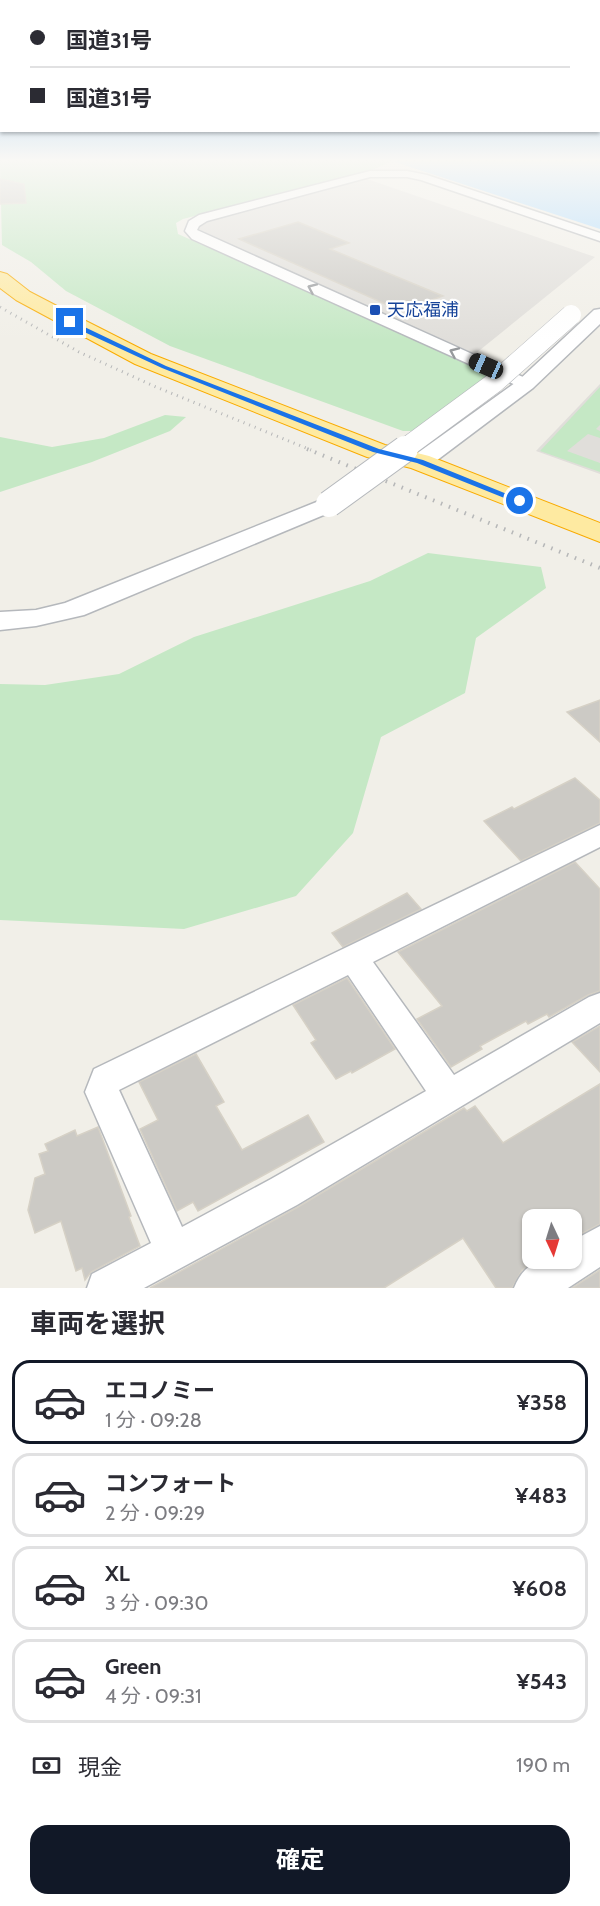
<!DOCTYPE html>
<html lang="ja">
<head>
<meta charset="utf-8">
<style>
	body { margin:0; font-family:Cabin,"Noto Sans JP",sans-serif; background:#f2f2f3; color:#2b2b33; height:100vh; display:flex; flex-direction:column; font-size:22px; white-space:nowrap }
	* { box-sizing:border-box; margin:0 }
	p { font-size:20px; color:#7c7c81 }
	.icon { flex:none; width:33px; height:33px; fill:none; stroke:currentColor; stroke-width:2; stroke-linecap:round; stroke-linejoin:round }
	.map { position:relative; height:1288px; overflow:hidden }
	.sheet { display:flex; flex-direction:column; background:#fff; flex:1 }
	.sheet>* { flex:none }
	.hud { position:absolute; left:0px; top:0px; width:600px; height:132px; box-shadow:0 2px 4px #0004; display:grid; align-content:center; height:132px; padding:0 30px; background:#fff }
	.needle { width:39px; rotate:176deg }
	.buttons { position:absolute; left:522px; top:1209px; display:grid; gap:12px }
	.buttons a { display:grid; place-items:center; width:60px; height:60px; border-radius:12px; background:#fff; box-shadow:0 2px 4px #0004; font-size:30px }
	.end { position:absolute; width:27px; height:27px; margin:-14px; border:8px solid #1a73e8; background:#fff; box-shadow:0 0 0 3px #fff }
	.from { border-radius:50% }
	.car { position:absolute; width:18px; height:36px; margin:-18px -9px; border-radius:8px; box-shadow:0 0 4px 2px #0007; background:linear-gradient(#222 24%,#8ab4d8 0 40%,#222 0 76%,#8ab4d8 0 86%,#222 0) }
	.hud b { display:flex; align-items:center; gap:21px; height:57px; font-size:22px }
	.hud b+b { border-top:2px solid #e1e1e2 }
	.hud i { width:15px; height:15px; background:#2b2b33 }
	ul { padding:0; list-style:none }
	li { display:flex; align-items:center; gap:18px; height:84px; margin:0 12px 9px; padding:0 18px; border:3px solid #e1e1e2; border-radius:18px }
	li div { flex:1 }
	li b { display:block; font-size:22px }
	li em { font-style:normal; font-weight:700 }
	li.active { border-color:#111827 }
	li>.icon { width:54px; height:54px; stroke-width:1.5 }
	h2 { padding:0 30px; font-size:27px; line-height:72px }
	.pay { display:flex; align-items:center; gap:15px; height:66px; padding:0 30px; font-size:22px }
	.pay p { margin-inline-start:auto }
	.button { display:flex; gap:12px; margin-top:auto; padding:12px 30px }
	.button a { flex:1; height:69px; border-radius:18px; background:#111827; color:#fff; font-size:24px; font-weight:700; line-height:69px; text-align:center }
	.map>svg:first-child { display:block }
	.industrial { fill:#e0deda }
	.green { fill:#c5e8c5 }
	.water { fill:#aadaff }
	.building { fill:#cccac5; stroke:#d6d1c6; stroke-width:1.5 }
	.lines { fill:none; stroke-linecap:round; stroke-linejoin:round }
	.minor-casing { stroke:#b5b8bc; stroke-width:3 }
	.tertiary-casing { stroke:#b5b8bc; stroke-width:3 }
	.trunk-casing { stroke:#f9ab00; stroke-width:2 }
	.minor { fill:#fff; fill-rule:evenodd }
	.tertiary { fill:#fff; fill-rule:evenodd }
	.trunk { fill:#feeaa1; fill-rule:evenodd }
	.rail-far1 { stroke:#b6b7b8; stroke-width:3; stroke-dasharray:1 5; stroke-linecap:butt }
	.rail { stroke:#b6b7b8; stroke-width:4; stroke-dasharray:1.5 7; stroke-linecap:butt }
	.tertiary-bridge-far1-casing { stroke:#b5b8bc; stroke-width:21; stroke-linecap:butt }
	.tertiary-bridge-casing { stroke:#b5b8bc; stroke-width:28; stroke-linecap:butt }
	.tertiary-bridge-far1 { stroke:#fff; stroke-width:20 }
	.tertiary-bridge { stroke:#fff; stroke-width:26 }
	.oneway { stroke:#979a9d }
	.route { fill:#1a73e8 }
	.transit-dot { fill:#1a4fb4; stroke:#fff; stroke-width:2 }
	.labels { text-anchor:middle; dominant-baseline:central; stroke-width:4.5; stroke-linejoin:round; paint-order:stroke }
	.far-transit-label { font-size:18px; fill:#164399; stroke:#fff; text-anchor:start }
</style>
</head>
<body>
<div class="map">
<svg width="600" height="1288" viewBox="0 0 600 1288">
	<rect width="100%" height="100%" fill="#f1efe8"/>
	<g class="industrial">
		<polygon points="364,178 595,257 475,354 199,231 200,226 209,220"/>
		<polygon points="600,384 600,474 536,451"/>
	</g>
	<g class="green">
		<polygon points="0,161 392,161 370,171 183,219 176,223 178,234 488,372 493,379 420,431 403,431 170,346 66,291 31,262 2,245"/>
		<polygon points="600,387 600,425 596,429 600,431 600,438 588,434 567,451 600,463 600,472 540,451"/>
		<polygon points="165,415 186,417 170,431 92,462 0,492 0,437 52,447 104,438"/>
		<polygon points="428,553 541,567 546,588 476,638 465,693 381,737 353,833 296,896 184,929 0,920 0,684 45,685 119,674 194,637 370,581"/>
	</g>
	<polygon class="water" points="391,161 600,161 600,229 395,162"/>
	<g class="building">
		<polygon points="0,179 24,184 26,203 0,204"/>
		<polygon points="298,222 349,243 330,249 443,296 401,311 239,239"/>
		<polygon points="600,700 600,742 567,712"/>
		<polygon points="575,778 600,800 600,823 521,861 484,821 512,807 514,809"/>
		<polygon points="575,862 600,889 600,991 588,995 549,1017 547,1014 528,1024 526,1021 480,1046 482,1049 451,1067 417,1019 442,1006 398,952"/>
		<polygon points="407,893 421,909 343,947 332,933"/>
		<polygon points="347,978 395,1049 352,1073 351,1071 336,1079 311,1043 316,1040 293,1005"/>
		<polygon points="600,1026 600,1072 572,1042"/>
		<polygon points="196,1054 224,1102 216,1106 242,1150 308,1115 324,1142 198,1211 193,1202 177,1211 140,1129 158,1120 139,1082"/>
		<polygon points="600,1084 600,1224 572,1239 572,1220 532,1220 532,1258 542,1258 522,1270 512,1288 496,1288 463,1238 384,1288 150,1288 298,1207 464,1108 467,1111 475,1106 503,1143"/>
		<polygon points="98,1127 131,1216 129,1217 140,1246 91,1272 85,1280 82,1268 76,1271 61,1221 35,1233 28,1210 35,1178 45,1174 39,1154 48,1151 45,1144 75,1130 77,1136"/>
		<polygon points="600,1270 600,1288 572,1288"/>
	</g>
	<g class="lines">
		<g class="minor-casing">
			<g id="minor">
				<polygon points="370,171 407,171 427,175 600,233 600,241 421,180 407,177 370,177 207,221 199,226 197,230 532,381 534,384 532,387 520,387 192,239 185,231 189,221 199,215"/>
				<path d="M600,825V847L373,962L454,1075L589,997L600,993V1023L297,1205L144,1288H87L92,1274L151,1243L85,1092L94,1069ZM348,975L426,1091L271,1179L182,1227L119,1090Z"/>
				<path d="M600,1226V1267L568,1288H514C525,1260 544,1258 572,1258V1241Z"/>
			</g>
		</g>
		<g class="tertiary-casing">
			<g id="tertiary">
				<polygon points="600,309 600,324 533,388 428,467 420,469 412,467 409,462 412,457 519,380 594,310"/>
				<polygon points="329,497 338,499 341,504 338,509 84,615 36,626 0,630 0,612 36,610 65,603"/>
			</g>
		</g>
		<g class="trunk-casing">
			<polygon id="trunk" points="0,272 7,274 30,292 78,317 151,354 385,445 429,456 600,523 600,542 411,468 367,457 135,364 16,300 0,288"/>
		</g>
		<use href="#minor" class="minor"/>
		<use href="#tertiary" class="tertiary"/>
		<use href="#trunk" class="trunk"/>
		<polyline class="rail-far1" points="0,307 79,352 156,387 311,450"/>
		<polyline class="rail" points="307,449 600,568"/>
		<g class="tertiary-bridge-far1-casing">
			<polyline id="tertiary-bridge-far1" points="403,450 494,383 571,315"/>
		</g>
		<g class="tertiary-bridge-casing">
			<polyline id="tertiary-bridge" points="329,504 405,449"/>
		</g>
		<use href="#tertiary-bridge-far1" class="tertiary-bridge-far1"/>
		<use href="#tertiary-bridge" class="tertiary-bridge"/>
	</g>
	<defs><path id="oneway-chevron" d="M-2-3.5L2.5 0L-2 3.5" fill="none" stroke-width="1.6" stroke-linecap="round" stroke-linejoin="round" transform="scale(1.5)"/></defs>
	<g class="oneway">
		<use href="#oneway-chevron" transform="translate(312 288) rotate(-156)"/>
		<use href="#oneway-chevron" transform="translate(454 352) rotate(-156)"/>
	</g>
	<linearGradient id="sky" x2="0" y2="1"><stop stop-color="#8fc3f1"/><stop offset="0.47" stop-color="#f9f8f5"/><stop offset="1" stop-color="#f9f8f5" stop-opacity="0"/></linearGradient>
	<rect width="600" height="341" fill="url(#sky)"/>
	<polygon class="route" points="67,321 72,321 166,366 379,449 423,460 524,501 517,503 417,463 373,452 162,368 67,324"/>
	<rect class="transit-dot" x="369" y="304" width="12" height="12" rx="3"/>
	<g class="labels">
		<g class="far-transit-label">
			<text x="387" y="310">天応福浦</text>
		</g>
	</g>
</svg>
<div class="buttons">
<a><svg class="needle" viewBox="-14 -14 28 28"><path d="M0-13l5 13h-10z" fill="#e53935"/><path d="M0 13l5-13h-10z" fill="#7c7c81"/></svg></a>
</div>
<i class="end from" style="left:520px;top:501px"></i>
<i class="end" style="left:70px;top:322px"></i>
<i class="car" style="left:486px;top:366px;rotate:294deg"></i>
<div class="hud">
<b><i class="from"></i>国道31号</b>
<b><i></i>国道31号</b>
</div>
</div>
<section class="sheet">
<h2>車両を選択</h2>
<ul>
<li class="active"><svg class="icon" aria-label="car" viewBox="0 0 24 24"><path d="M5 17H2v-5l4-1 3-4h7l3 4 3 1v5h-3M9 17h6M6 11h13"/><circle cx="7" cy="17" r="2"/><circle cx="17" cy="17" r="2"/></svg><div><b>エコノミー</b><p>1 分 · 09:28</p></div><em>¥358</em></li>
<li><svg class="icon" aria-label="car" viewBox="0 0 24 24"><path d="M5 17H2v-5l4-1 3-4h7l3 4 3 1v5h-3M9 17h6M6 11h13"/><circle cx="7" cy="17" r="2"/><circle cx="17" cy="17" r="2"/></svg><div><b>コンフォート</b><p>2 分 · 09:29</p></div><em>¥483</em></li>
<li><svg class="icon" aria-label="car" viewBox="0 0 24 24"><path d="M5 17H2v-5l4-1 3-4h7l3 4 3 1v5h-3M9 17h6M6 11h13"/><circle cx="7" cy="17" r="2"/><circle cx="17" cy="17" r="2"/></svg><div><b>XL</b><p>3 分 · 09:30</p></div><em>¥608</em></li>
<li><svg class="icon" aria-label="car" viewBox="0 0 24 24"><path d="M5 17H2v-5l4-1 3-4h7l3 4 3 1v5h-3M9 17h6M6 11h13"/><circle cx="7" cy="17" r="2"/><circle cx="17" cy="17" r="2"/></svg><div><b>Green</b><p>4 分 · 09:31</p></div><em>¥543</em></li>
</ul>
<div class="pay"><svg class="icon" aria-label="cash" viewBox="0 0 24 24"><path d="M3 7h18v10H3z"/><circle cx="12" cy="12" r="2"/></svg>現金<p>190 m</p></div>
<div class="button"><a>確定</a></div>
</section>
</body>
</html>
